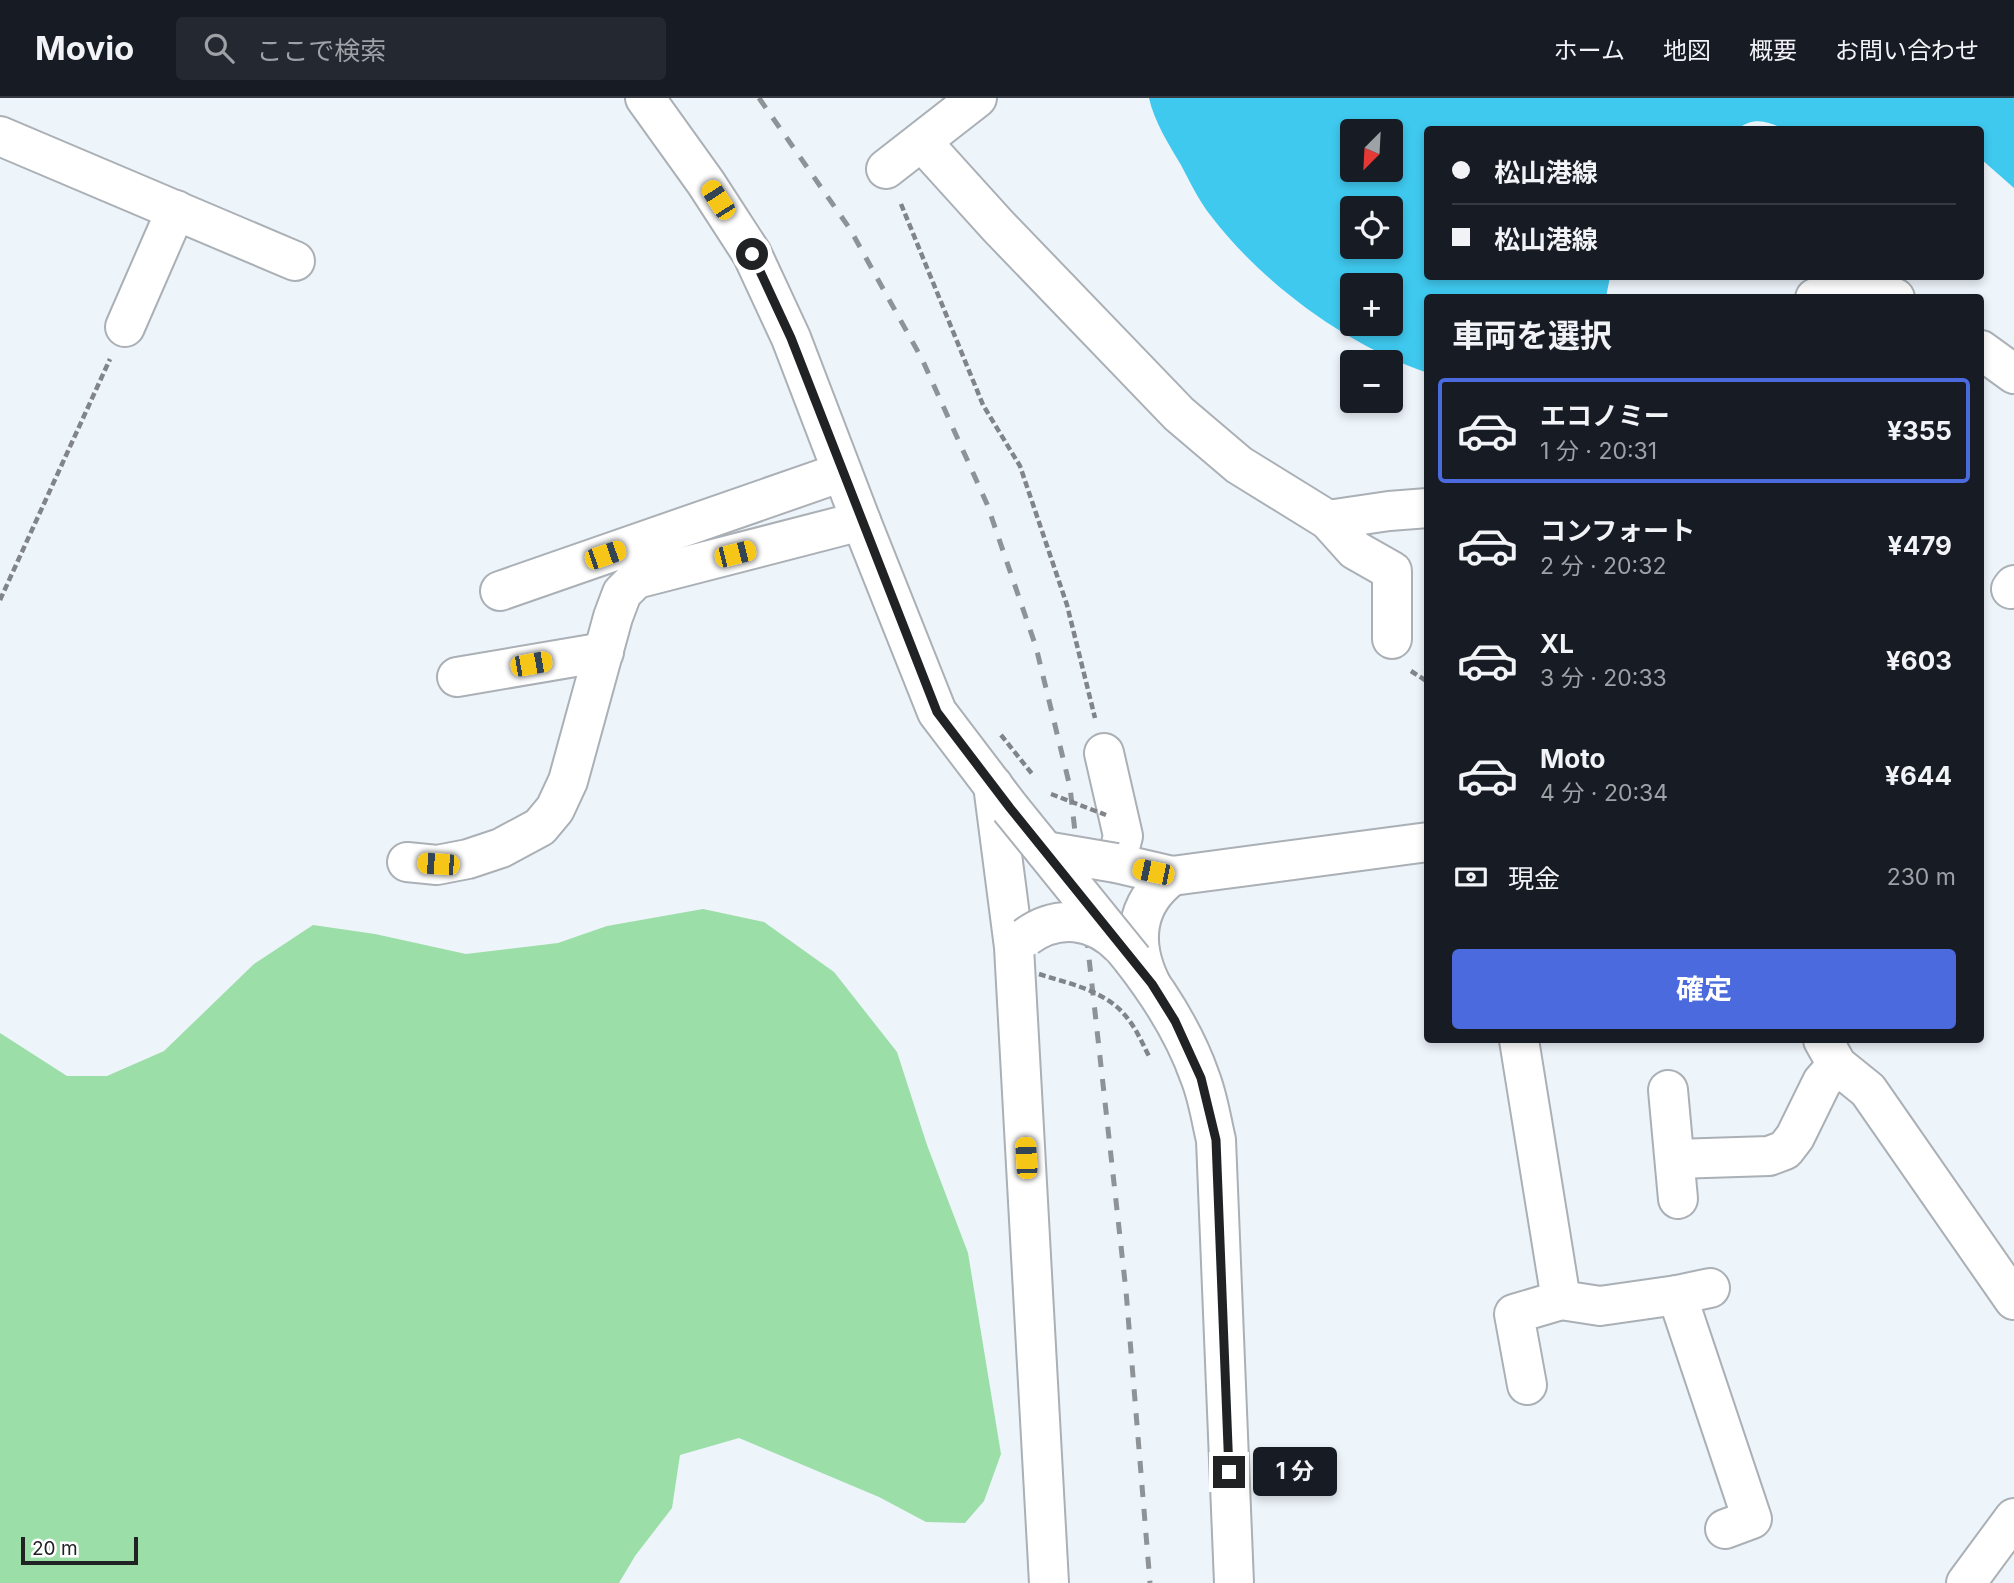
<!DOCTYPE html>
<html lang="ja">
<head>
<meta charset="utf-8">
<style>
	body { margin:0; font-family:Inter,"Noto Sans JP",sans-serif; background:#242831; color:#f1f3f6; height:100vh; display:flex; flex-direction:column; font-size:26px; white-space:nowrap }
	* { box-sizing:border-box; margin:0 }
	p { font-size:23px; color:#9ea1a6 }
	.icon { flex:none; width:38px; height:38px; fill:none; stroke:currentColor; stroke-width:2; stroke-linecap:round; stroke-linejoin:round }
	.map { position:relative; flex:1; overflow:hidden }
	.drawer { position:absolute; left:1424px; top:196px; width:560px; height:749px; display:flex; flex-direction:column; background:#171b24; border-radius:7px; box-shadow:0 4px 10px #0003 }
	.drawer>* { flex:none }
	.hud { position:absolute; left:1424px; top:28px; width:560px; height:154px; border-radius:7px; box-shadow:0 4px 10px #0003; display:grid; align-content:center; height:154px; padding:0 28px; background:#171b24 }
	.needle { width:46px; rotate:204deg }
	.fabs { position:absolute; left:1340px; top:21px; display:grid; gap:14px }
	.fabs a { display:grid; place-items:center; width:63px; height:63px; border-radius:7px; background:#171b24; box-shadow:0 4px 10px #0003; font-size:35px }
	.scale { position:absolute; left:21px; bottom:18px; width:117px; box-sizing:border-box; padding-left:7px; border:4px solid #202224; border-top:0; font-size:19px; line-height:24px; white-space:nowrap; color:#202224; -webkit-text-stroke:5px #fff; paint-order:stroke }
	.end { position:absolute; width:32px; height:32px; margin:-16px; border:9px solid #202224; background:#fff; box-shadow:0 0 0 4px #fff }
	.from { border-radius:50% }
	.bubble { position:absolute; height:49px; border-radius:7px; background:#171b24; box-shadow:0 4px 10px #0003; font-size:23px; font-weight:700; line-height:49px; text-align:center }
	.car { position:absolute; width:21px; height:42px; margin:-21px -10px; border-radius:9px; box-shadow:0 0 5px 2px #0007; background:linear-gradient(#f5c518 24%,#345 0 40%,#f5c518 0 76%,#345 0 86%,#f5c518 0) }
	.hud b { display:flex; align-items:center; gap:24px; height:66px; font-size:26px }
	.hud b+b { border-top:2px solid #363941 }
	.hud i { width:18px; height:18px; background:#f1f3f6 }
	ul { padding:0; list-style:none }
	li { display:flex; align-items:center; gap:21px; height:105px; margin:0 14px 10px; padding:0 14px; border:4px solid transparent; border-radius:7px }
	li div { flex:1 }
	li b { display:block; font-size:26px }
	li em { font-style:normal; font-weight:700 }
	li.active { border-color:#4a6add }
	li>.icon { width:63px; height:63px; stroke-width:1.5 }
	h2 { padding:0 28px; font-size:32px; line-height:84px }
	.pay { display:flex; align-items:center; gap:18px; height:77px; padding:0 28px; font-size:26px }
	.pay p { margin-inline-start:auto }
	.primary-button { display:flex; gap:14px; margin-top:auto; padding:14px 28px }
	.primary-button a { flex:1; height:80px; border-radius:7px; background:#4a6add; color:#fff; font-size:28px; font-weight:700; line-height:80px; text-align:center }
	header { display:flex; align-items:center; gap:42px; box-sizing:border-box; height:98px; padding:0 35px; background:#171b24; border-bottom:2px solid #363941 }
	header strong { font-size:33px }
	nav { display:flex; gap:38px; margin-inline-start:auto; font-size:24px }
	.search { width:490px; height:63px; background:#242831; display:flex; align-items:center; gap:18px; box-sizing:border-box; padding:0 24px; border-radius:7px; color:#9ea1a6; font-size:26px }
	.map>svg:first-child { display:block }
	.green { fill:#9bdea8 }
	.water { fill:#3fc9ef; fill-rule:evenodd }
	.lines { fill:none; stroke-linecap:round; stroke-linejoin:round }
	.minor-casing { stroke:#aab0b5; stroke-width:42 }
	.primary-casing { stroke:#aab0b5; stroke-width:42 }
	.path { stroke:#818589; stroke-width:4.5; stroke-dasharray:7 3.5; stroke-linecap:butt }
	.minor { stroke:#fff; stroke-width:38 }
	.primary { stroke:#fff; stroke-width:38 }
	.rail { stroke:#8e9397; stroke-width:5; stroke-dasharray:12 12; stroke-linecap:butt }
	.minor-bridge-casing { stroke:#aab0b5; stroke-width:42; stroke-linecap:butt }
	.primary-bridge-casing { stroke:#aab0b5; stroke-width:42; stroke-linecap:butt }
	.path-bridge { stroke:#818589; stroke-width:4.5; stroke-dasharray:7 3.5; stroke-linecap:butt }
	.minor-bridge { stroke:#fff; stroke-width:38 }
	.primary-bridge { stroke:#fff; stroke-width:38 }
	.route { stroke:#202224; stroke-width:9 }
</style>
</head>
<body>
<header>
<strong>Movio</strong>
<div class="search"><svg class="icon" aria-label="search" viewBox="0 0 24 24"><circle cx="10" cy="10" r="6"/><path d="M15 15l6 6"/></svg>ここで検索</div>
<nav><a>ホーム</a><a>地図</a><a>概要</a><a>お問い合わせ</a></nav>
</header>
<div class="map">
<svg width="2014" height="1485" viewBox="0 0 2014 1485">
	<rect width="100%" height="100%" fill="#edf4fa"/>
	<polygon class="green" points="703,811 764,824 834,874 897,954 927,1047 968,1155 1001,1356 984,1403 965,1425 926,1424 879,1399 739,1340 680,1357 672,1410 635,1458 619,1485 0,1485 0,935 67,978 107,978 164,953 254,866 313,827 375,836 466,856 558,845 607,828"/>
	<path class="water" d="M1149,0H2014V90L1981,61V32H1786C1767,23 1754,18 1736,32H1428V178L1610,179L1606,199L1428,200V275C1346,247 1263,186 1211,118C1199,103 1190,84 1181,67C1169,47 1154,23 1149,0ZM1353,33H1391V72H1353ZM1353,110H1391V149H1353ZM1353,187H1391V226H1353Z"/>
	<g class="lines">
		<g class="minor-casing">
			<g id="minor">
				<polyline points="0,38 295,163"/>
				<polyline points="922,44 998,128 1179,316 1239,367 1328,422 1355,452 1392,473 1392,541"/>
				<polyline points="886,71 977,0"/>
				<path d="M1815,200C1848,186 1862,187 1895,200"/>
				<polyline points="125,229 176,112"/>
				<polyline points="1981,252 2014,276"/>
				<polyline points="1328,422 1389,413 1428,410"/>
				<polyline points="2011,491 2014,487"/>
				<polyline points="500,493 842,374"/>
				<polyline points="457,579 604,554"/>
				<polyline points="1104,655 1123,738 1116,765 1172,778 1428,744"/>
				<polyline points="993,687 1014,849 1049,1485"/>
				<polyline points="407,764 437,767 468,761 501,750 540,729 555,711 568,683 613,519 622,495 636,481 861,423"/>
				<path d="M1151,886C1131,845 1134,806 1172,778"/>
				<polyline points="1519,942 1561,1202 1600,1208 1677,1197 1710,1190"/>
				<polyline points="1823,942 1837,967 1868,992 2014,1202"/>
				<polyline points="1668,992 1678,1101"/>
				<polyline points="1675,1061 1769,1058 1785,1052 1795,1039 1822,984 1837,967"/>
				<polyline points="1677,1197 1752,1421 1725,1431"/>
				<polyline points="1527,1287 1514,1216 1561,1202"/>
				<polyline points="1966,1485 2014,1420"/>
			</g>
		</g>
		<g class="primary-casing">
			<g id="primary">
				<polyline points="645,0 706,85 752,156 791,240 861,423 937,614 1010,710"/>
				<path d="M1133,862C1161,898 1185,936 1200,979C1208,999 1211,1021 1216,1042L1234,1485"/>
			</g>
		</g>
		<g class="path">
			<polyline points="901,106 983,307 1020,368 1067,507 1095,620"/>
			<polyline points="0,502 110,261"/>
			<polyline points="1411,573 1428,584"/>
		</g>
		<use href="#minor" class="minor"/>
		<use href="#primary" class="primary"/>
		<polyline class="rail" points="759,0 850,131 922,261 987,406 1036,549 1070,689 1126,1193 1150,1485"/>
		<g class="minor-bridge-casing">
			<g id="minor-bridge">
				<polyline points="1045,753 1116,765"/>
				<path d="M1026,839C1057,816 1094,820 1121,848"/>
			</g>
		</g>
		<g class="primary-bridge-casing">
			<polyline id="primary-bridge" points="1010,710 1133,862"/>
		</g>
		<g class="path-bridge">
			<polyline points="1001,637 1033,677"/>
			<polyline points="1051,696 1106,717"/>
			<path d="M1039,876C1070,886 1108,893 1128,921C1137,932 1143,947 1150,960"/>
		</g>
		<use href="#minor-bridge" class="minor-bridge"/>
		<use href="#primary-bridge" class="primary-bridge"/>
	</g>
	<g class="lines">
		<polyline class="route" points="752,156 791,240 937,614 1010,710 1152,886 1175,923 1201,980 1216,1042 1229,1374"/>
	</g>
</svg>
<div class="fabs">
<a><svg class="needle" viewBox="-14 -14 28 28"><path d="M0-13l5 13h-10z" fill="#e53935"/><path d="M0 13l5-13h-10z" fill="#9ea1a6"/></svg></a>
<a><svg class="icon" aria-label="locate" viewBox="0 0 24 24"><circle cx="12" cy="12" r="6"/><path d="M12 2v4M12 18v4M2 12h4M18 12h4"/></svg></a>
<a>+</a>
<a>−</a>
</div>
<div class="scale">20 m</div>
<i class="end from" style="left:752px;top:156px"></i>
<i class="end" style="left:1229px;top:1374px"></i>
<div class="bubble" style="left:1253px;top:1349px;width:84px">1 分</div>
<i class="car" style="left:718px;top:102px;rotate:327deg"></i>
<i class="car" style="left:735px;top:456px;rotate:76deg"></i>
<i class="car" style="left:605px;top:457px;rotate:71deg"></i>
<i class="car" style="left:531px;top:566px;rotate:80deg"></i>
<i class="car" style="left:438px;top:766px;rotate:274deg"></i>
<i class="car" style="left:1153px;top:774px;rotate:282deg"></i>
<i class="car" style="left:1026px;top:1060px;rotate:357deg"></i>
<div class="hud">
<b><i class="from"></i>松山港線</b>
<b><i></i>松山港線</b>
</div>
<section class="drawer">
<h2>車両を選択</h2>
<ul>
<li class="active"><svg class="icon" aria-label="car" viewBox="0 0 24 24"><path d="M5 17H2v-5l4-1 3-4h7l3 4 3 1v5h-3M9 17h6M6 11h13"/><circle cx="7" cy="17" r="2"/><circle cx="17" cy="17" r="2"/></svg><div><b>エコノミー</b><p>1 分 · 20:31</p></div><em>¥355</em></li>
<li><svg class="icon" aria-label="car" viewBox="0 0 24 24"><path d="M5 17H2v-5l4-1 3-4h7l3 4 3 1v5h-3M9 17h6M6 11h13"/><circle cx="7" cy="17" r="2"/><circle cx="17" cy="17" r="2"/></svg><div><b>コンフォート</b><p>2 分 · 20:32</p></div><em>¥479</em></li>
<li><svg class="icon" aria-label="car" viewBox="0 0 24 24"><path d="M5 17H2v-5l4-1 3-4h7l3 4 3 1v5h-3M9 17h6M6 11h13"/><circle cx="7" cy="17" r="2"/><circle cx="17" cy="17" r="2"/></svg><div><b>XL</b><p>3 分 · 20:33</p></div><em>¥603</em></li>
<li><svg class="icon" aria-label="car" viewBox="0 0 24 24"><path d="M5 17H2v-5l4-1 3-4h7l3 4 3 1v5h-3M9 17h6M6 11h13"/><circle cx="7" cy="17" r="2"/><circle cx="17" cy="17" r="2"/></svg><div><b>Moto</b><p>4 分 · 20:34</p></div><em>¥644</em></li>
</ul>
<div class="pay"><svg class="icon" aria-label="cash" viewBox="0 0 24 24"><path d="M3 7h18v10H3z"/><circle cx="12" cy="12" r="2"/></svg>現金<p>230 m</p></div>
<div class="primary-button"><a>確定</a></div>
</section>
</div>
</body>
</html>
